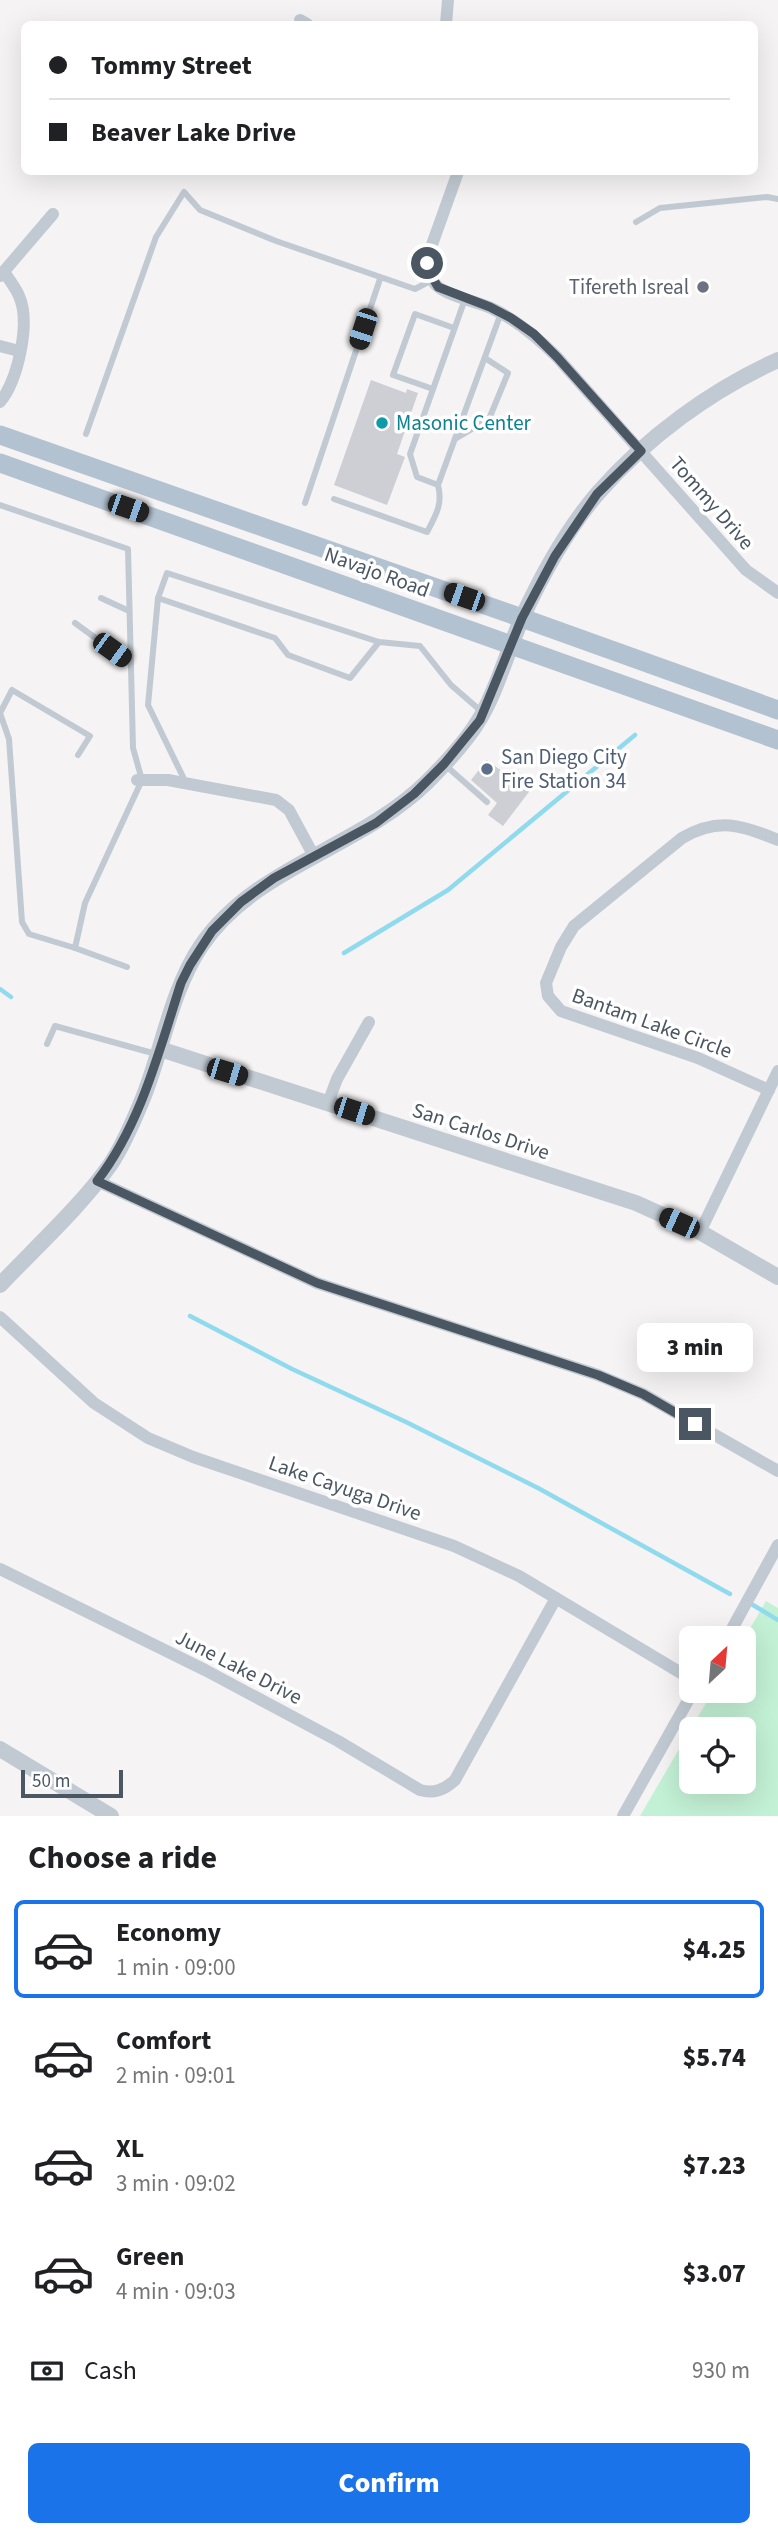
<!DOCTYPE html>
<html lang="en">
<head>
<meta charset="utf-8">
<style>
	body { margin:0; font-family:"Source Sans 3",sans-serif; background:#f2f2f2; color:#202124; height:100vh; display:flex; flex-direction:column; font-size:26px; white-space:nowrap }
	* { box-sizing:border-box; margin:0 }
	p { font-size:23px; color:#757577 }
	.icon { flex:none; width:38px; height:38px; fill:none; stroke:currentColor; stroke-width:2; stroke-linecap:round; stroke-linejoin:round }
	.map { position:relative; height:1816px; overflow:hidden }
	.drawer { display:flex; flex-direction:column; background:#fff; flex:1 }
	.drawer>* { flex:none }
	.banner { position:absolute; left:21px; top:21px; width:737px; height:154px; border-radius:10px; box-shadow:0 7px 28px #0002; display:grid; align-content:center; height:154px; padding:0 28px; background:#fff }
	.needle { width:46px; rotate:26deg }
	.buttons { position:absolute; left:679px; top:1626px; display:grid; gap:14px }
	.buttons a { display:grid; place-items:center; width:77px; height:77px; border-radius:10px; background:#fff; box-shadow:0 7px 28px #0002; font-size:35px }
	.scale { position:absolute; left:21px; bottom:18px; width:102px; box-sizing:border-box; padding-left:7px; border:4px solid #4a5661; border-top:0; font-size:19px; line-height:24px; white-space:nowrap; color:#4a5661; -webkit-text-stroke:5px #fff; paint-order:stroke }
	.end { position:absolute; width:32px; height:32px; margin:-16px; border:9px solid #4a5661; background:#fff; box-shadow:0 0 0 4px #fff }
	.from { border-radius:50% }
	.bubble { position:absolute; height:49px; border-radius:10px; background:#fff; box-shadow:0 7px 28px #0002; font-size:23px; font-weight:800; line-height:49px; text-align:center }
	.car { position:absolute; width:21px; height:42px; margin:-21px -10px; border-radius:9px; box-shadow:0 0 5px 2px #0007; background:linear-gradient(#222 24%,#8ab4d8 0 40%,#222 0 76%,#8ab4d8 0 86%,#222 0) }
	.banner b { display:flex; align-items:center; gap:24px; height:66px; font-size:26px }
	.banner b+b { border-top:2px solid #e0e0e0 }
	.banner i { width:18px; height:18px; background:#202124 }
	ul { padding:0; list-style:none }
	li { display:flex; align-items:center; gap:21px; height:98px; margin:0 14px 10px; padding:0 14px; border:4px solid transparent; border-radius:10px }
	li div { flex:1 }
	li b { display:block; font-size:26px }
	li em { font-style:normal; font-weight:800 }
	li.selected { border-color:#1a73e8 }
	li>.icon { width:63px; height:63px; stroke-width:1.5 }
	h2 { padding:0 28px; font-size:32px; line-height:84px }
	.pay { display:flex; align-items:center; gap:18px; height:77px; padding:0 28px; font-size:26px }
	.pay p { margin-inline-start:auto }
	.button { display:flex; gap:14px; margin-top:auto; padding:14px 28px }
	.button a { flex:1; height:80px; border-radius:10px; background:#1a73e8; color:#fff; font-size:28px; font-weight:800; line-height:80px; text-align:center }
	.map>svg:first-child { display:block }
	.green { fill:#c3f1d5; fill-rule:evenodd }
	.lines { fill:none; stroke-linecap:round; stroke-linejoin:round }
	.stream { stroke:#90daee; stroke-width:4.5 }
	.building { fill:#cdcfd5 }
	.service { stroke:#c1cad2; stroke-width:6 }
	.minor { stroke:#c1cad2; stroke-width:12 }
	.tertiary { stroke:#c1cad2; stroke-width:16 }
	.primary { stroke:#b3c2d1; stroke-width:19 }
	.route { stroke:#4a5661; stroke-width:9 }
	.worship-dot { fill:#6b7280; stroke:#fff; stroke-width:2.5 }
	.culture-dot { fill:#0f9aa8; stroke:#fff; stroke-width:2.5 }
	.service-dot { fill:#5c6f8a; stroke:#fff; stroke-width:2.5 }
	.labels { text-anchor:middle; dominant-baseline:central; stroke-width:7; stroke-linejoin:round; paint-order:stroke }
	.worship-label { font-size:21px; fill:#5b616d; stroke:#fff; text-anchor:end }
	.culture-label { font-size:21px; fill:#0d838f; stroke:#fff; text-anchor:start }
	.street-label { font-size:21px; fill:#4a5661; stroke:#fff }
	.service-label { font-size:21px; fill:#4e5e75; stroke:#fff; text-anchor:start }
</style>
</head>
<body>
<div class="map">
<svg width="778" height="1816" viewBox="0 0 778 1816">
	<rect width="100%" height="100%" fill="#f5f3f3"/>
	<path class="green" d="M766,1601L778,1608V1816H640L713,1691L744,1690V1639ZM691,1729H744V1782H691Z"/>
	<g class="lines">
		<g class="stream">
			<polyline points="344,953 448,890 635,735"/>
			<polyline points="0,989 11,997"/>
			<polyline points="190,1316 292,1369 406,1422 538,1488 730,1594"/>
			<polyline points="753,1605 778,1620"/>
		</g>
	</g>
	<g class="building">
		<polygon points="371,380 406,393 407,389 418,393 397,454 405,457 387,505 334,485"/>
		<polygon points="487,760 515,781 521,773 535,784 503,826 488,815 497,803 471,780"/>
	</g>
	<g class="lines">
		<g class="service">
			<polyline points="636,222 660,208 767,197 778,199"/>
			<polyline points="433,389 393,375 415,314 454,328"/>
			<polyline points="86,434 156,237 184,192 200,210 276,241 415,289 432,280"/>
			<polyline points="455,439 489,419 508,373 485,358"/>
			<polyline points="438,485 417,477 410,454 465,299"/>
			<path d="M334,499L427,532C436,515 443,504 438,485L501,313"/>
			<polyline points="305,503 380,279"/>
			<polyline points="0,505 128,549 133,748 142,780 85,903 75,948 127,967"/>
			<polyline points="101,598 129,611"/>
			<polyline points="158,598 148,705 186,783"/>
			<polyline points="75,623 131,664"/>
			<polyline points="379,642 350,678 288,655 275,638 158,598 167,573 379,642 420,646 451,685 481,711"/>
			<polyline points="445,765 487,802"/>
			<polyline points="75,948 29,934 22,922 9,739 0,713 12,690 90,736 78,755"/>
			<polyline points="47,1044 55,1026 156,1054"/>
		</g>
		<g class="minor">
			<polyline points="300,20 307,24"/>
			<polyline points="446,24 448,0"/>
			<path d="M458,172L429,253C427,264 427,275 435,284C446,296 476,301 491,308C517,320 537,337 557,357L746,570L778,593"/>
			<polyline points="0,276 53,214"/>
			<polyline points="0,346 19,351"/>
			<path d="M0,402C18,380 31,322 19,296C16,288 9,280 5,273"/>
			<polyline points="137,780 168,780 276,800 289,810 315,858"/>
			<path d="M769,1090L698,1058L561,1011L548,996L546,983L561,947L574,926L682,838C718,817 742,825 778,840"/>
			<polyline points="328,1103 337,1079 369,1022"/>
			<polyline points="97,1181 317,1283 598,1375 643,1394 778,1471"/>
			<polyline points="700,1232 778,1071"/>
			<polyline points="0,1317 94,1403 148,1438 193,1457 454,1546 519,1576 691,1679"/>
			<path d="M0,1569L205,1670L338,1741L420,1790C434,1794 444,1790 455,1780L556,1598"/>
			<polyline points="727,1638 778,1545"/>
			<polyline points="623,1816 694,1690"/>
		</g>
		<g class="tertiary">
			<polyline points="160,1049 636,1203 700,1232 778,1277"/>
			<path d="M0,1285C35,1248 81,1206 110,1165C123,1146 134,1120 143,1098C163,1048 171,991 201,946C255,866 359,849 427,782C445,764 466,742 479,720C497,691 508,648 523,616C542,575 568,528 598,493C646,438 711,390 778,360"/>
			<polyline points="0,1749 111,1816"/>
		</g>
		<g class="primary">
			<polyline points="0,435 522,618 778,710"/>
			<polyline points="0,463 778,740"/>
		</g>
	</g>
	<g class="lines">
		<path class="route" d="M427,263L429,272L438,287L490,307L511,318L534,334L557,357L641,451L597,494L555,556L522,618L480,720L444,764L414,794L376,823L274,878L241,902L212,931L190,965L181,983C159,1051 141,1124 97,1181L317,1283L598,1375L643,1394L695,1424"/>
	</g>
	<circle class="worship-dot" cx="703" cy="287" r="7"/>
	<circle class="culture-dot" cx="382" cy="423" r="7"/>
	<circle class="service-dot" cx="487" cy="769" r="7"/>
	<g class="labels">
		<g class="worship-label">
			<text x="689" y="287">Tifereth Isreal</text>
		</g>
		<g class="culture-label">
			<text x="396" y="423">Masonic Center</text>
		</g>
		<g class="street-label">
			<text transform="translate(712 503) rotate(49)">Tommy Drive</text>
			<text transform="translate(377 572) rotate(20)">Navajo Road</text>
			<text transform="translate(652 1023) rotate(20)">Bantam Lake Circle</text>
			<text transform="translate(481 1131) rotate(18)">San Carlos Drive</text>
			<text transform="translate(345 1488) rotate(19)">Lake Cayuga Drive</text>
			<text transform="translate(239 1667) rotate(27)">June Lake Drive</text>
		</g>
		<g class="service-label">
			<text x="501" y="757">San Diego City<tspan x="501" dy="24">Fire Station 34</tspan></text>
		</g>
	</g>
</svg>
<div class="buttons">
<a><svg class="needle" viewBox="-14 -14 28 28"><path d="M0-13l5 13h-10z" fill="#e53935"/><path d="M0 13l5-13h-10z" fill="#757577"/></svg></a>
<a><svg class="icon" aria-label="locate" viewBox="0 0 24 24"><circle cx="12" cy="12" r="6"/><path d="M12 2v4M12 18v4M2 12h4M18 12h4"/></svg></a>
</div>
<div class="scale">50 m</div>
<i class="end from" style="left:427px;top:263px"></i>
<i class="end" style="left:695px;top:1424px"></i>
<div class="bubble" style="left:637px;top:1323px;width:116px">3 min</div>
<i class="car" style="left:363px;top:329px;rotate:198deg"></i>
<i class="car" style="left:128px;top:508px;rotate:109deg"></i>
<i class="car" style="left:464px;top:597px;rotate:289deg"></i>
<i class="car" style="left:112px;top:650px;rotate:126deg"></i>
<i class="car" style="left:227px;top:1072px;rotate:107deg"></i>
<i class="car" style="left:354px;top:1111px;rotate:108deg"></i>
<i class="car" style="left:679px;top:1223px;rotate:294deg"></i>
<div class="banner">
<b><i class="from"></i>Tommy Street</b>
<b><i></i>Beaver Lake Drive</b>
</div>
</div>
<section class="drawer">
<h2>Choose a ride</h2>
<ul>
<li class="selected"><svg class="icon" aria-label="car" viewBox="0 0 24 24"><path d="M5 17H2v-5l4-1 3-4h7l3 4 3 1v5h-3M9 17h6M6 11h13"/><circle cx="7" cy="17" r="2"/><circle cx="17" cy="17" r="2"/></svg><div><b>Economy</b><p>1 min · 09:00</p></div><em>$4.25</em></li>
<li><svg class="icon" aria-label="car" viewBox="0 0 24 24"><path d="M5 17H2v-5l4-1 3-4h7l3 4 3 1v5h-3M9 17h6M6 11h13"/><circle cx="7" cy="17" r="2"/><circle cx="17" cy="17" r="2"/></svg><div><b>Comfort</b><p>2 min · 09:01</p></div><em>$5.74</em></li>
<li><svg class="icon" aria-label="car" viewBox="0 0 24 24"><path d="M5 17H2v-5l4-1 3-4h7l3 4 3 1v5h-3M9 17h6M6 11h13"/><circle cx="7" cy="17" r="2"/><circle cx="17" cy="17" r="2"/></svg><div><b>XL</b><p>3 min · 09:02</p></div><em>$7.23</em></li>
<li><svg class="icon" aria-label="car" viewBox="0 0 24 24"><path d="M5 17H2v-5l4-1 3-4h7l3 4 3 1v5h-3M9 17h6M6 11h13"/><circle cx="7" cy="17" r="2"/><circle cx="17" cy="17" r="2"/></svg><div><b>Green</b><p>4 min · 09:03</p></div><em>$3.07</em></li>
</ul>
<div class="pay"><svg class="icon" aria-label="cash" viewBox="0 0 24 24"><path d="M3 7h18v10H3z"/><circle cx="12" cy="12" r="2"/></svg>Cash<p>930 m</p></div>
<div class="button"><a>Confirm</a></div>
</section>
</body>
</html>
